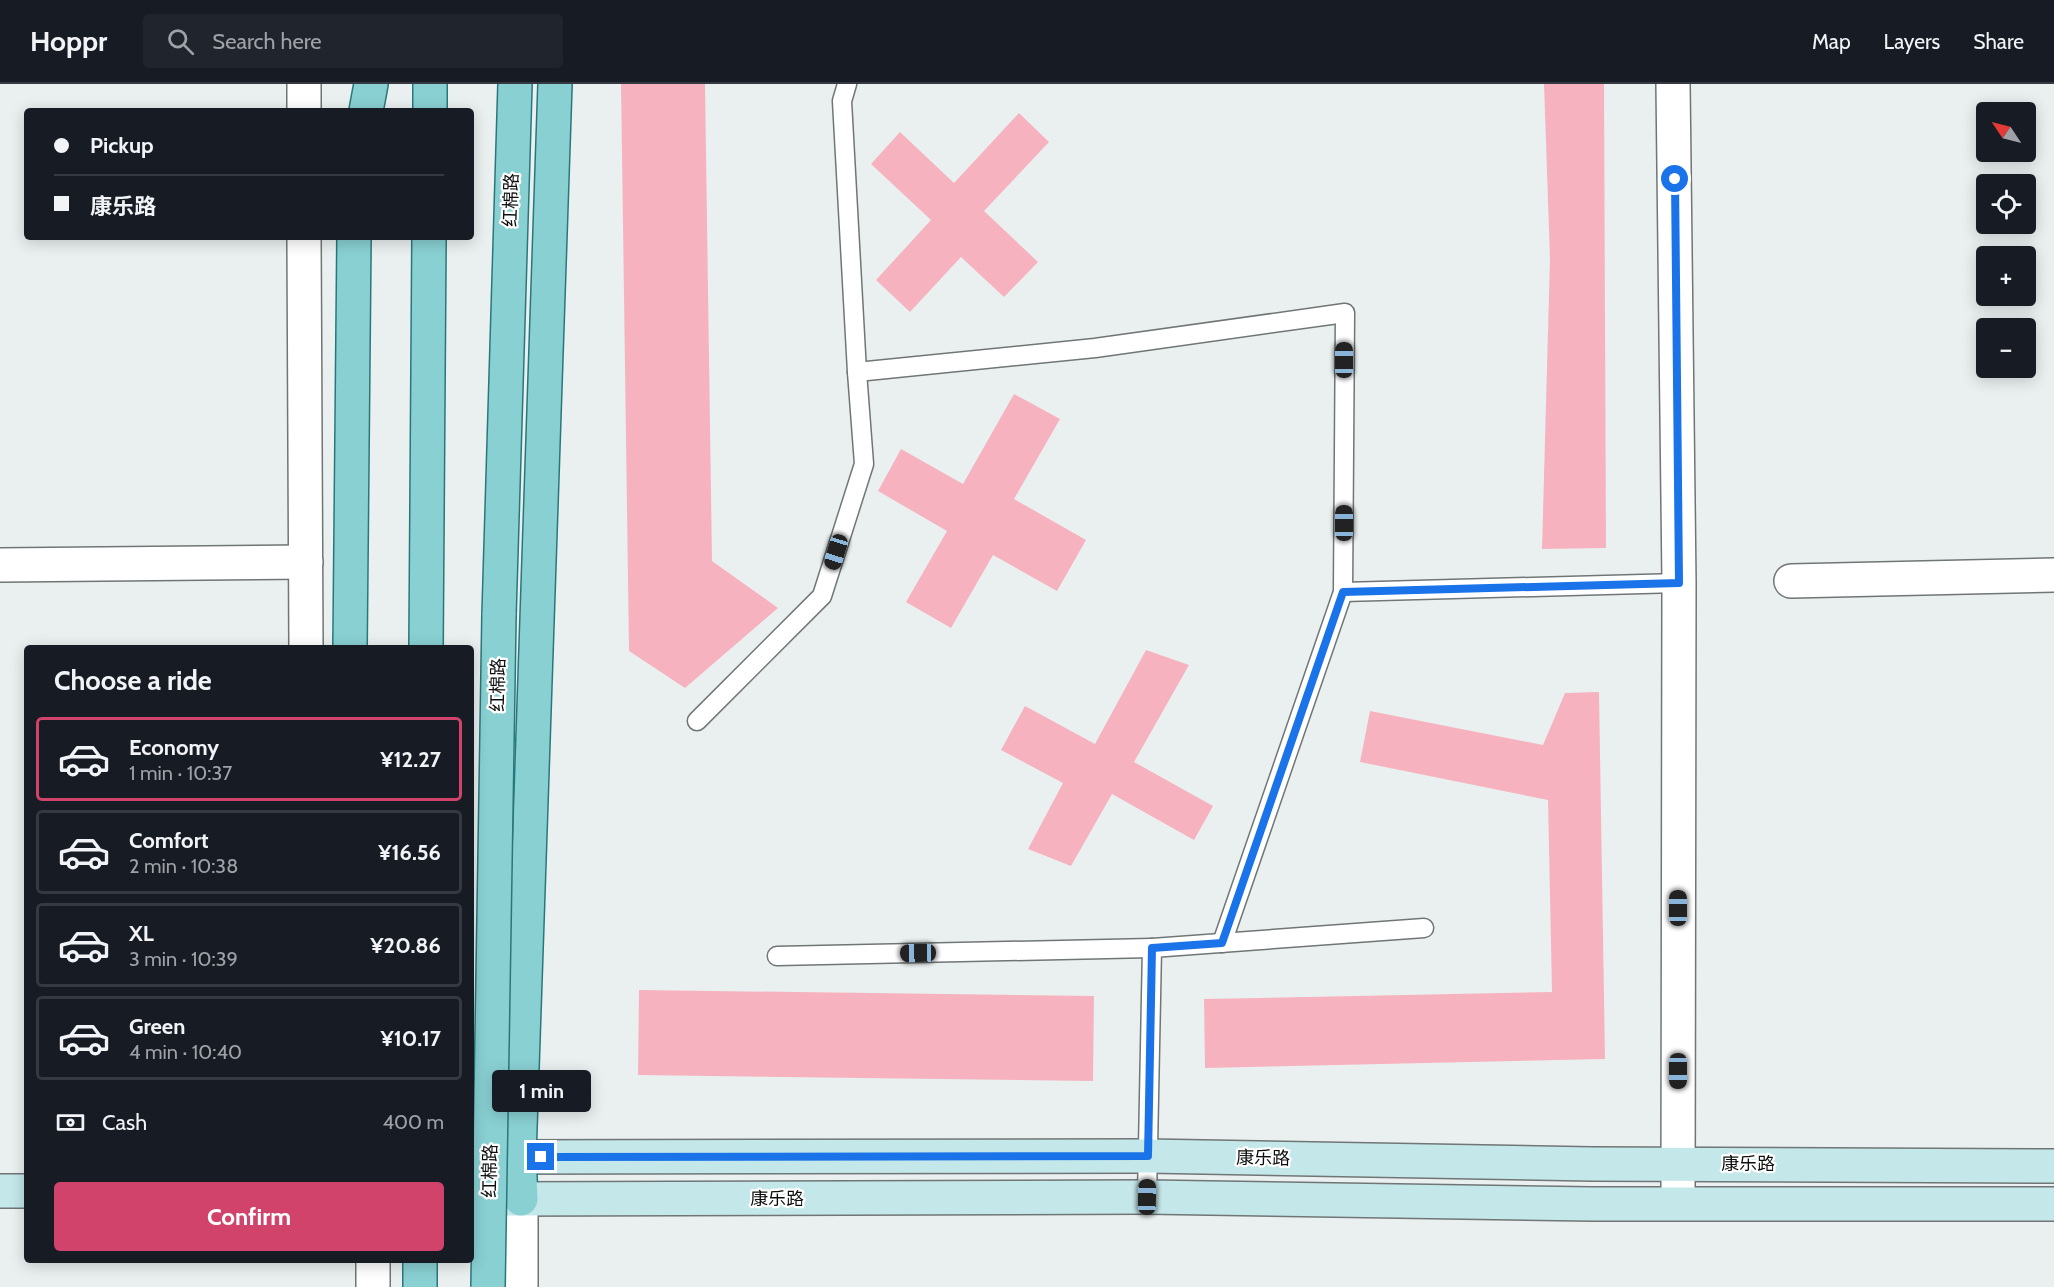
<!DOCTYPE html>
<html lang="en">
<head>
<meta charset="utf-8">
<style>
	body { margin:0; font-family:Cabin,"Noto Sans SC",sans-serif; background:#20242c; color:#f1f3f6; height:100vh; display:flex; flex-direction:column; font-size:22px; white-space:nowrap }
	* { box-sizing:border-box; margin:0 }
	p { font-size:20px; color:#9ea1a6 }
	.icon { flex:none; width:33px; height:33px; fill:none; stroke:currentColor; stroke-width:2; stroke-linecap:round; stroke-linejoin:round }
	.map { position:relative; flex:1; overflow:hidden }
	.drawer { position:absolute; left:24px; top:561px; width:450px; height:618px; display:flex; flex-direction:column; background:#171b24; border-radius:6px; box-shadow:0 3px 15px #0003 }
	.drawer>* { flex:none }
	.guide { position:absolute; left:24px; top:24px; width:450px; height:132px; border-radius:6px; box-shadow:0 3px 15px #0003; display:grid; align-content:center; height:132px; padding:0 30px; background:#171b24 }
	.needle { width:39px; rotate:305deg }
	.tools { position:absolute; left:1976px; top:18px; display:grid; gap:12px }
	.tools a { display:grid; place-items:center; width:60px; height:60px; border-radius:6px; background:#171b24; box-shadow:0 3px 15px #0003; font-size:30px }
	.end { position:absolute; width:27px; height:27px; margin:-14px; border:8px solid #1a73e8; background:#fff; box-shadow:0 0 0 3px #fff }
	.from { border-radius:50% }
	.bubble { position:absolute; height:42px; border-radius:6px; background:#171b24; box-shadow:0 3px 15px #0003; font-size:20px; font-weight:700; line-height:42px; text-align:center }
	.car { position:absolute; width:18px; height:36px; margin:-18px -9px; border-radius:8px; box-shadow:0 0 4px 2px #0007; background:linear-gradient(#222 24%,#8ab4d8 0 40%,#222 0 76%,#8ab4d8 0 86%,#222 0) }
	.guide b { display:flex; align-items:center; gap:21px; height:57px; font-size:22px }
	.guide b+b { border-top:2px solid #363941 }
	.guide i { width:15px; height:15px; background:#f1f3f6 }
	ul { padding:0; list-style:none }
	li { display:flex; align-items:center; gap:18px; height:84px; margin:0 12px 9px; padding:0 18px; border:3px solid #363941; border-radius:6px }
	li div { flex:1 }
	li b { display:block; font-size:22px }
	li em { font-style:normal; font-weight:700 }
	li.selected { border-color:#d1436a }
	li>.icon { width:54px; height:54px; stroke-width:1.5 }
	h2 { padding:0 30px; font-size:27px; line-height:72px }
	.pay { display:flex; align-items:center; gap:15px; height:66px; padding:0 30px; font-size:22px }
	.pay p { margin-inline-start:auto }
	.cta { display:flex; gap:12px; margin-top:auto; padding:12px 30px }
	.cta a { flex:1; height:69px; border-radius:6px; background:#d1436a; color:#fff; font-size:24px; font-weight:700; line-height:69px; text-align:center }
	header { display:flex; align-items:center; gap:36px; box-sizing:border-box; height:84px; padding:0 30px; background:#171b24; border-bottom:2px solid #363941 }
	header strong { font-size:28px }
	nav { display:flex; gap:33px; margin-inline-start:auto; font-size:21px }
	.search { width:420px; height:54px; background:#20242c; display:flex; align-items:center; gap:15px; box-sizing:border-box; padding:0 21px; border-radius:6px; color:#9ea1a6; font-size:22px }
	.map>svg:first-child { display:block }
	.building { fill:#f6b3bf }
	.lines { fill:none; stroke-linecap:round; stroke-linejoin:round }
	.lane-casing { stroke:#707575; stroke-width:21 }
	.street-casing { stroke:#707575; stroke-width:36 }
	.secondary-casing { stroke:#707575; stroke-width:36 }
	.primary-casing { stroke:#2a777b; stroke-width:36 }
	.lane { stroke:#fff; stroke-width:18 }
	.street { stroke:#fff; stroke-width:33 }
	.secondary { stroke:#c4e7e9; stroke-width:33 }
	.primary { stroke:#89d0d3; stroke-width:33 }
	.primary-bridge-casing { stroke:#2a777b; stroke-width:36; stroke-linecap:butt }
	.primary-bridge { stroke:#89d0d3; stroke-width:33 }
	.route { stroke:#1a73e8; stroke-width:8 }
	.labels { text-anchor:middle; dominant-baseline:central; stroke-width:4.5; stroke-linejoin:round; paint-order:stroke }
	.street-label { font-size:18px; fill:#0c0e0e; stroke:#fff }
</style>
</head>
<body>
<header>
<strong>Hoppr</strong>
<div class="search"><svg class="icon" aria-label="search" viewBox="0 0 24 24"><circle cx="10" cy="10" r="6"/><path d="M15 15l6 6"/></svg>Search here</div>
<nav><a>Map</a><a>Layers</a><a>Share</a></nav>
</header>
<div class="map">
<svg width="2054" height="1203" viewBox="0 0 2054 1203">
	<rect width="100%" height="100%" fill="#eaf0f0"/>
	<g class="building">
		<polygon points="621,0 705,0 712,477 778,524 685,604 629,567"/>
		<polygon points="1544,0 1604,0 1606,464 1542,465 1550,175"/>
		<polygon points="1019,29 1049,58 984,127 1038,178 1004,213 961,173 910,228 876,196 931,136 871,80 900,48 954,99"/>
		<polygon points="1014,310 1060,335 1014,415 1086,456 1057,507 993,471 951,544 906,518 947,447 878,407 901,365 963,400"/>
		<polygon points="1146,566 1189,581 1134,678 1213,722 1194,756 1112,710 1071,782 1028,765 1063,699 1001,666 1025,622 1095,660"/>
		<polygon points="1599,608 1605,975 1205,984 1204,915 1552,908 1548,716 1360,678 1370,627 1543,661 1565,609"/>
		<polygon points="639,906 1094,912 1093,997 638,991"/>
	</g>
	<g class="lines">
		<g class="lane-casing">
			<g id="lane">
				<polyline points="847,0 842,17 857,288"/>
				<polyline points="1343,508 1679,499"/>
				<polyline points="697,637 822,512 864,380 857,288 1095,264 1345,229 1343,508 1222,859"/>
				<polyline points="777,872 1152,864"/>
				<polyline points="1147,1113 1152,864 1424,844"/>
			</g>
		</g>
		<g class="street-casing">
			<g id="street">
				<polyline points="304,0 304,27"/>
				<polyline points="1673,0 1679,499 1678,1119"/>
				<polyline points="304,153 306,564"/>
				<polyline points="0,481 306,478"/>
				<polyline points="1791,497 2054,491"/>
				<polyline points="521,1115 521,1203"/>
				<polyline points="373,1203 373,1176"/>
			</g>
		</g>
		<g class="secondary-casing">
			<g id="secondary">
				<polyline points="471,1073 1148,1072 1592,1080 2054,1082"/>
				<polyline points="0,1107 27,1107"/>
				<polyline points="471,1115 1147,1113 1592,1120 2054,1120"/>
			</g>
		</g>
		<g class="primary-casing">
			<g id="primary">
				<polyline points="366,27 371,0"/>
				<polyline points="430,27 430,0"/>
				<polyline points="499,531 515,0"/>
				<polyline points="350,564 354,153"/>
				<polyline points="426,564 429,153"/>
				<polyline points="521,1115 519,1073 555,0"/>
				<polyline points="420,1203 420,1176"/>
			</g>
		</g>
		<use href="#lane" class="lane"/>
		<use href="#street" class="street"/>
		<use href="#secondary" class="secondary"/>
		<use href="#primary" class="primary"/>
		<g class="primary-bridge-casing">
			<polyline id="primary-bridge" points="488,1203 499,531"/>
		</g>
		<use href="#primary-bridge" class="primary-bridge"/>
	</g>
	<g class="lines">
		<polyline class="route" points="541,1073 1148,1072 1152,864 1222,859 1343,508 1679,499 1675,95"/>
	</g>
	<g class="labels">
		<g class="street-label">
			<text transform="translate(511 116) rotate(-88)">红棉路</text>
			<text transform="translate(498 601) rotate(-89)">红棉路</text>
			<text transform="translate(1263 1074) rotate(1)">康乐路</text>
			<text x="1748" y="1080">康乐路</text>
			<text transform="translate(490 1087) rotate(-89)">红棉路</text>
			<text x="777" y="1115">康乐路</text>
		</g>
	</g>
</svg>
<div class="tools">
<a><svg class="needle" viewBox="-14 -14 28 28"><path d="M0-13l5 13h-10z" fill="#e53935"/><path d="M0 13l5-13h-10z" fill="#9ea1a6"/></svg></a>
<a><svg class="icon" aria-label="locate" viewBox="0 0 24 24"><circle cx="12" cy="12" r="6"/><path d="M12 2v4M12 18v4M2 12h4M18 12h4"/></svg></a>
<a>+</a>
<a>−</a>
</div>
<i class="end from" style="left:1675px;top:95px"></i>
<i class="end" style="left:541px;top:1073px"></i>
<div class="bubble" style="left:492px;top:986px;width:99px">1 min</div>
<i class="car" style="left:1344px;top:276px;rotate:0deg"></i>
<i class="car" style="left:1344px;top:439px;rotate:0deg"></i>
<i class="car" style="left:836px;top:468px;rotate:197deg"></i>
<i class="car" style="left:1678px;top:824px;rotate:0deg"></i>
<i class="car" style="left:918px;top:869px;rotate:269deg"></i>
<i class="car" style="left:1678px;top:987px;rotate:180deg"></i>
<i class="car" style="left:1147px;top:1113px;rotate:1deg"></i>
<div class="guide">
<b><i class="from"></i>Pickup</b>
<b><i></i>康乐路</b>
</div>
<section class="drawer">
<h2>Choose a ride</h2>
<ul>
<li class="selected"><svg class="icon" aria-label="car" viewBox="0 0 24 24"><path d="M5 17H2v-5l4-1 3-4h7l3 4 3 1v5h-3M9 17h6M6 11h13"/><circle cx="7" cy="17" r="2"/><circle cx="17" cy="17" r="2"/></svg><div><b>Economy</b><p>1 min · 10:37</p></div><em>¥12.27</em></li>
<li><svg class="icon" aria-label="car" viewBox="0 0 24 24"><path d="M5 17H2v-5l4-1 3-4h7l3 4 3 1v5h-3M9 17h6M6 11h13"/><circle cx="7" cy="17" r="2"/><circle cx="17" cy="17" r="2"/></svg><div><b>Comfort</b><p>2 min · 10:38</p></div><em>¥16.56</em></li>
<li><svg class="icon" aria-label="car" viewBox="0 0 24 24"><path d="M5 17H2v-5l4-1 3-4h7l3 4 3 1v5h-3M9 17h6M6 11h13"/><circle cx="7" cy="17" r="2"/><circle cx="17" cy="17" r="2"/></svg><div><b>XL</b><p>3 min · 10:39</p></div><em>¥20.86</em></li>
<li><svg class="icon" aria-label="car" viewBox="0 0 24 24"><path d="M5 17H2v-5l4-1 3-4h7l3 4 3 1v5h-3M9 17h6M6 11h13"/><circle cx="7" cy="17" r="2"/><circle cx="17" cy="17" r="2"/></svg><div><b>Green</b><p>4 min · 10:40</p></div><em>¥10.17</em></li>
</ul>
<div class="pay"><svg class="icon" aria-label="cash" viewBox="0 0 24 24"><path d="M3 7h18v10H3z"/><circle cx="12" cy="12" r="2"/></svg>Cash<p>400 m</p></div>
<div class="cta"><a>Confirm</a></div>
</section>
</div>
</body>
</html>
